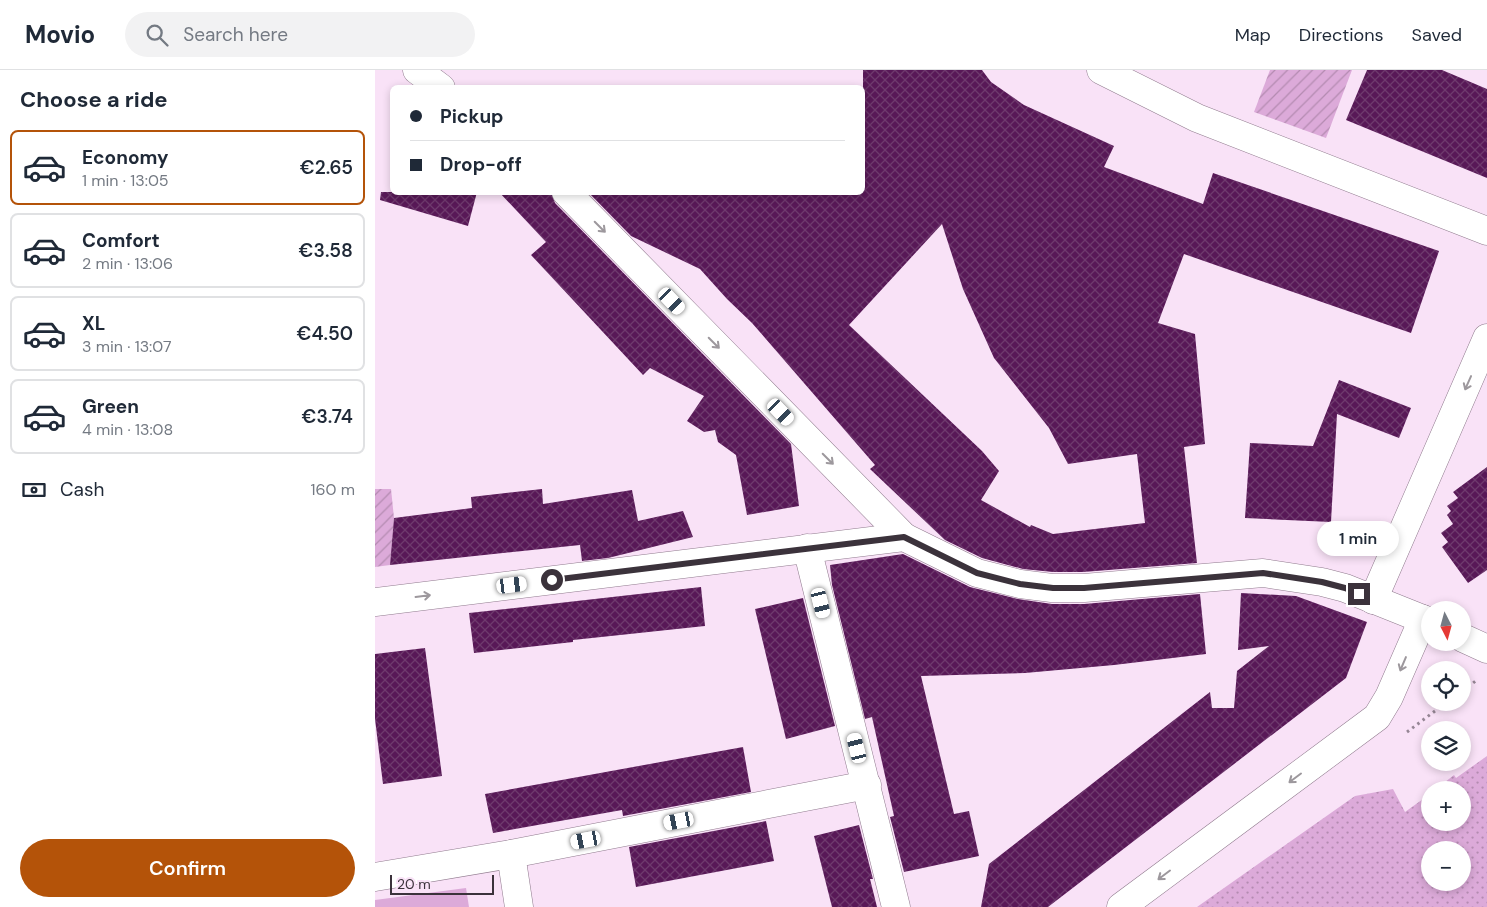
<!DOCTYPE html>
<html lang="en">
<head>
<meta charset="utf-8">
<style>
	body { margin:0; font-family:"DM Sans",sans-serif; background:#f2f2f3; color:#1f2937; height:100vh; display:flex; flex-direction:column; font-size:19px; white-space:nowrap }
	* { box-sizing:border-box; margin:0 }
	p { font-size:16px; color:#747a83 }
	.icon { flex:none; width:28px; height:28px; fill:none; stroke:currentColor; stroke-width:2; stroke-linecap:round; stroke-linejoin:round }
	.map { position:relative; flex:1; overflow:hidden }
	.panel { display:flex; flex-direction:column; background:#fff; width:375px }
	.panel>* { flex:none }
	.banner { position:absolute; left:15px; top:15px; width:475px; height:110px; border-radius:8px; box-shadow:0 2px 8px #0003; display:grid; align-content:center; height:110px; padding:0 20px; background:#fff }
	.needle { width:32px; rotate:174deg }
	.fabs { position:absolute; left:1046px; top:531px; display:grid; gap:10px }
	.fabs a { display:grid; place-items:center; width:50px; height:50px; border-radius:50%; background:#fff; box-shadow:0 2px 8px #0003; font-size:25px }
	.scale { position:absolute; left:15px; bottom:12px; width:104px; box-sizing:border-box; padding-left:5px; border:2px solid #3b323b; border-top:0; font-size:14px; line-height:18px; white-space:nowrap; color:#3b323b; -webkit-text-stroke:4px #f9e2f7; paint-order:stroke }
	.end { position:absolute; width:22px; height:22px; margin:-11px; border:6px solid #3b323b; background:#fff; box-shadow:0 0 0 2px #fff }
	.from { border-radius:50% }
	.bubble { position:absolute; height:35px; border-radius:18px; background:#fff; box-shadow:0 2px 8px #0003; font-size:16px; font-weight:600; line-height:35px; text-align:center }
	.car { position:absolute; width:15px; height:30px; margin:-15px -8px; border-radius:6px; box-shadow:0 0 4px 1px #0007; background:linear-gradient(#fff 24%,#345 0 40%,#fff 0 76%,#345 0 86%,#fff 0) }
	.banner b { display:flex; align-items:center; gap:18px; height:48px; font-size:19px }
	.banner b+b { border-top:1px solid #e0e1e3 }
	.banner i { width:12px; height:12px; background:#1f2937 }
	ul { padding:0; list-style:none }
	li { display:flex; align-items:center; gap:15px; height:75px; margin:0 10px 8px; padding:0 10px; border:2px solid #e0e1e3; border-radius:8px }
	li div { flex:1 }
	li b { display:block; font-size:19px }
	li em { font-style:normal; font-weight:600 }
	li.active { border-color:#b45309 }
	li>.icon { width:45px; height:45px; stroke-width:1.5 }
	h2 { padding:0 20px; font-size:22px; line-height:60px }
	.pay { display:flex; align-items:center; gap:12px; height:55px; padding:0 20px; font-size:19px }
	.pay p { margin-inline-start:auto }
	.primary-button { display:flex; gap:10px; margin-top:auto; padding:10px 20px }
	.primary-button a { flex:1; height:58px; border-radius:30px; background:#b45309; color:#fff; font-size:20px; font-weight:600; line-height:58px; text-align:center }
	header { display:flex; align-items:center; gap:30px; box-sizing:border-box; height:70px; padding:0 25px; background:#fff; border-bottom:1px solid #e0e1e3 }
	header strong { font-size:24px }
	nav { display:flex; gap:28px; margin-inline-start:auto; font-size:18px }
	.search { width:350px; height:45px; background:#f2f2f3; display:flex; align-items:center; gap:12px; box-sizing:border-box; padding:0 18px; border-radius:28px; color:#747a83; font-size:19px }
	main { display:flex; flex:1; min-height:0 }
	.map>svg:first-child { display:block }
	.grass { fill:url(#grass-dots); fill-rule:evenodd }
	.garden { fill:url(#garden-furrows) }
	.pitch { fill:#dcaad9 }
	.building { fill:url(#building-cross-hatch); fill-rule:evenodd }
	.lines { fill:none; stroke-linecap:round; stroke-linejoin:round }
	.street-casing { stroke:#907b8e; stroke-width:29 }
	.path { stroke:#968695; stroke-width:3; stroke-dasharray:2.5 4; stroke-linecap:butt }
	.street { stroke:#fff; stroke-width:28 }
	.oneway { stroke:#9d989d }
	.route { stroke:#3b323b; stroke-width:6 }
</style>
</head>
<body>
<header>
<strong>Movio</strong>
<div class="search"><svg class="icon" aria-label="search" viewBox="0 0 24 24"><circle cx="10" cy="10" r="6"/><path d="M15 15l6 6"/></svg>Search here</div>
<nav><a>Map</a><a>Directions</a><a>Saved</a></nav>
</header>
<main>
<section class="panel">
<h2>Choose a ride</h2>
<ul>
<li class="active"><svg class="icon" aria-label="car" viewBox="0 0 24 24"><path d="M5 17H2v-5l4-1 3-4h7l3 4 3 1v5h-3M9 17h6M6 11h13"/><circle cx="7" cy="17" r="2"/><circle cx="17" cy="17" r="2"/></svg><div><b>Economy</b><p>1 min · 13:05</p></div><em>€2.65</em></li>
<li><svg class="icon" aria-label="car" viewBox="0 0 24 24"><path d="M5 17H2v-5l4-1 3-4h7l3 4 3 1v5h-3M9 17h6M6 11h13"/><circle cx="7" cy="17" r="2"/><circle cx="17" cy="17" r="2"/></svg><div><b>Comfort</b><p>2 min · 13:06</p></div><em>€3.58</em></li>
<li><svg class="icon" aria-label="car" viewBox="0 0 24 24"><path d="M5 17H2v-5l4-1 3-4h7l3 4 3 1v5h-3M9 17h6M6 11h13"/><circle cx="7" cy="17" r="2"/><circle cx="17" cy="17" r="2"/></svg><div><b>XL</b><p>3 min · 13:07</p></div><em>€4.50</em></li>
<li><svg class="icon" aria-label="car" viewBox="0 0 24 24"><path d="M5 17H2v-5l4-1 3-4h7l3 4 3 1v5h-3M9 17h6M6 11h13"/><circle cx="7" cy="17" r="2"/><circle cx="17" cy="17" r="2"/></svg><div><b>Green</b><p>4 min · 13:08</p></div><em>€3.74</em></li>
</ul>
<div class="pay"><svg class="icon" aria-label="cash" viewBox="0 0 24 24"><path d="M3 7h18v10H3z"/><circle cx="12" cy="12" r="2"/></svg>Cash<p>160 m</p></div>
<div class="primary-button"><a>Confirm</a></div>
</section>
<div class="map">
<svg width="1112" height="837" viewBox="0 0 1112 837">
	<defs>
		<pattern id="grass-dots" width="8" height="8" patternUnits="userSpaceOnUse" patternTransform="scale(1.25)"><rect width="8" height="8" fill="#dcaad9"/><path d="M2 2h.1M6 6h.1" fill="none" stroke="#b48bb1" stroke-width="1.8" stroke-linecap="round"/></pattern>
		<pattern id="garden-furrows" width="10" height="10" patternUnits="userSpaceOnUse" patternTransform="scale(1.25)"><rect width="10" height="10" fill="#dcaad9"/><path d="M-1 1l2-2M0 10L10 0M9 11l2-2" fill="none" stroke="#b48bb1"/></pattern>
		<pattern id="building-cross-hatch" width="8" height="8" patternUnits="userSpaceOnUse" patternTransform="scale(1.25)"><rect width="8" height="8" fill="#581857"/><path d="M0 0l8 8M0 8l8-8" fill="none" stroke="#6e3a6d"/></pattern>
	</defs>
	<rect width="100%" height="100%" fill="#f9e2f7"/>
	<path class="grass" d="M1112,686V837H822L980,726L1018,719L1030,742L1055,724V752H1088V720H1060L1079,705L1081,708ZM1055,780H1088V812H1055Z"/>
	<g class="garden">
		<polygon points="895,0 977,0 951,68 879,42"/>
		<polygon points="0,419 16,419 19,448 15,495 0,497"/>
	</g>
	<polygon class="pitch" points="91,818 94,837 0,837 0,830"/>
	<g class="building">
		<path d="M488,0H607L616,12L649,35L739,76L729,97L828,134L838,103L1064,181L1036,263L809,184L783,253L820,264L830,374L809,377L822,493L708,502H678L648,499L607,488L570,470L495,399L500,395L377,253L352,229L325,199L256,166L213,122H488ZM567,154L588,219L619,288L674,358L693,394L762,384L770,453L678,464L656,455L655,457L606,430L624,401L607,381L474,255Z"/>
		<polygon points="992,0 1067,0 1112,19 1112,108 971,50"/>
		<polygon points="6,122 102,122 93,156 5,130"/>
		<polygon points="124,122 176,122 180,133 416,374 424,436 372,445 361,385 343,372 340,360 329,362 312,351 329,326 275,298 268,305 156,185 171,172"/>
		<polygon points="964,310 1036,338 1024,368 962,344 956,452 870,448 875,373 938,376"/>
		<polygon points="1112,397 1112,500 1093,513 1067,477 1073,472 1066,463 1078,454 1072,445 1076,441 1072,436 1083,428 1078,422"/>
		<polygon points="167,419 168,434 257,420 263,451 308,441 318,467 233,488 207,491 205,475 15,495 19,448 97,438 96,427"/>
		<polygon points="528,484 595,517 643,529 677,534 709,534 825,524 831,584 739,595 650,603 546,606 579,744 594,741 604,786 529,802 515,747 519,746 497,647 490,649 457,515 455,495"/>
		<polygon points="326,517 330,556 198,570 198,572 99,583 94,543"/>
		<polygon points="866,523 921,526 992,552 971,608 673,837 606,837 614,794 835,622 837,638 859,638 862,601 894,576 863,580"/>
		<polygon points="428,528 460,656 411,669 380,539"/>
		<polygon points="50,578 67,706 8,714 0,649 0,584"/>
		<polygon points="368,677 376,722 248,746 247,740 118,763 110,724"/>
		<polygon points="391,751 399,791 261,817 254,777"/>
		<polygon points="484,755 498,809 495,809 502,837 457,837 439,766"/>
	</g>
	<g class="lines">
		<g class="street-casing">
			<g id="street">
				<polyline points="42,0 66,18"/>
				<polyline points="726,0 822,48 1112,161"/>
				<polyline points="191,122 529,467"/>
				<polyline points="432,478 521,837"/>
				<polyline points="998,530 1112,268"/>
				<polyline points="0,532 529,467 602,503 645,514 677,518 709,518 888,503 947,512 970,518 1055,552"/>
				<polyline points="1088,568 1112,579"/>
				<polyline points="136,784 144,837"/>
				<polyline points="0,807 136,784 492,715"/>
				<polyline points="746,837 1002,647 1014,627 1048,549"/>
			</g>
		</g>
		<g class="path">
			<polyline points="1088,621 1103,609"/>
			<polyline points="1032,662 1072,632"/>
		</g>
		<use href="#street" class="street"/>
	</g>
	<defs><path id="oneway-shaft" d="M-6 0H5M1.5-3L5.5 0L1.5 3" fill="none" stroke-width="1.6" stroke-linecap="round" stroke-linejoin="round" transform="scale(1.25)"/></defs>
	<g class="oneway">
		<use href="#oneway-shaft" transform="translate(225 157) rotate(45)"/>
		<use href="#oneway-shaft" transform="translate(339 273) rotate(45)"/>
		<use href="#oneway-shaft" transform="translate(1093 313) rotate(114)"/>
		<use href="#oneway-shaft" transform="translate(453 389) rotate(45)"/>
		<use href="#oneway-shaft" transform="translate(48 526) rotate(-7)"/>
		<use href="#oneway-shaft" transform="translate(1028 594) rotate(113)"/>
		<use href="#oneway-shaft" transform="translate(920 708) rotate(143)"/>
		<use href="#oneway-shaft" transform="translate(789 805) rotate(143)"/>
	</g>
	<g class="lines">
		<polyline class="route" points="177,510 529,467 602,503 645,514 678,518 709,518 888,503 947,512 970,518 984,524"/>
	</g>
</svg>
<div class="fabs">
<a><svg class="needle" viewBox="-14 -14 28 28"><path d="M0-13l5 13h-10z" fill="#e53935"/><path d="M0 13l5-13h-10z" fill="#747a83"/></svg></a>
<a><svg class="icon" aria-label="locate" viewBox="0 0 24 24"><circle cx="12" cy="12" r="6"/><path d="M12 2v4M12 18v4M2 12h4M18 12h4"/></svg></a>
<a><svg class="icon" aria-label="layers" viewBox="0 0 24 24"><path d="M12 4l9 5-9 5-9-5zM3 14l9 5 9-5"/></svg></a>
<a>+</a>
<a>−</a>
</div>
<div class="scale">20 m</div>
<i class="end from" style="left:177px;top:510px"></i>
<i class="end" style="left:984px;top:524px"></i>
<div class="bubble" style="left:942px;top:451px;width:82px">1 min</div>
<i class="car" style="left:297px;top:231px;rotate:136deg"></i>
<i class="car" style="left:406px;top:342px;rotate:136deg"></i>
<i class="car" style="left:137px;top:515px;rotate:83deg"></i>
<i class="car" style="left:446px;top:533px;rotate:166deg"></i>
<i class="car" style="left:482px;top:678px;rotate:346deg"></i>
<i class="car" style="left:304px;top:751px;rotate:259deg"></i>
<i class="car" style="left:211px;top:770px;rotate:259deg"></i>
<div class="banner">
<b><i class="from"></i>Pickup</b>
<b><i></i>Drop-off</b>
</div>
</div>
</main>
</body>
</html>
